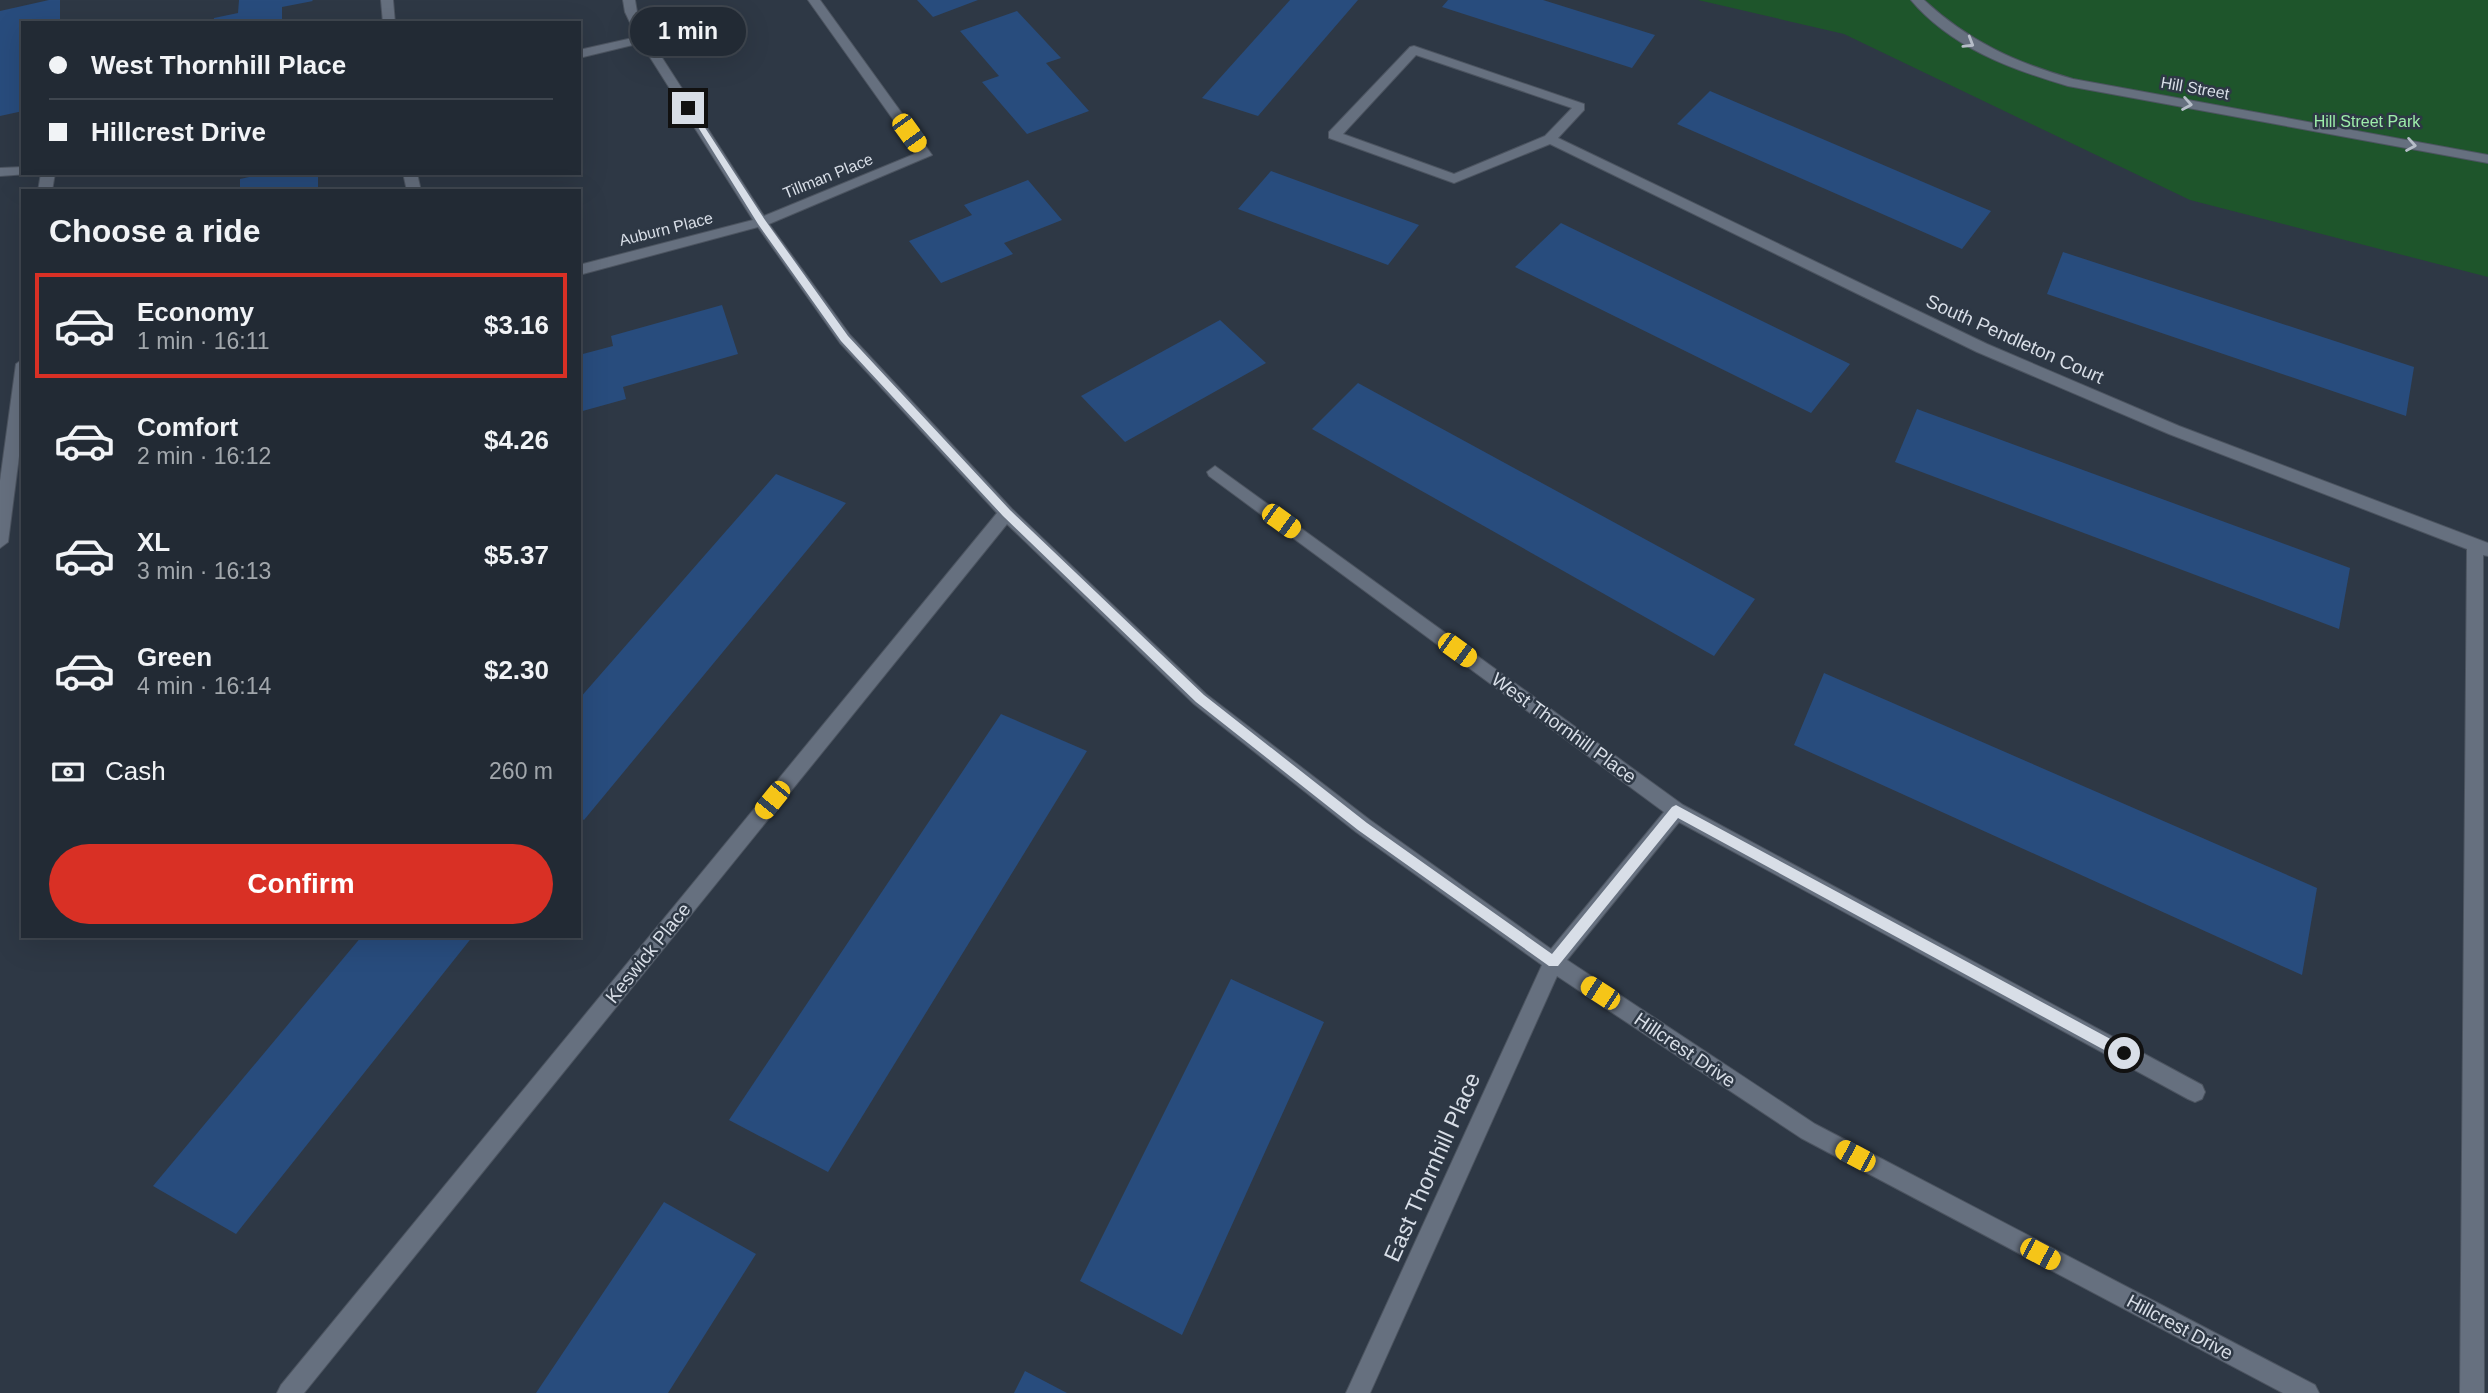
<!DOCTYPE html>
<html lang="en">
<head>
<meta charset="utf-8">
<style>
	body { margin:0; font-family:Helvetica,sans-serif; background:#2a323c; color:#f1f3f6; height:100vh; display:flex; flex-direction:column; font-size:26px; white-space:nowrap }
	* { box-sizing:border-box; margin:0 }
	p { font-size:23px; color:#a2a7ac }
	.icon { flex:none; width:38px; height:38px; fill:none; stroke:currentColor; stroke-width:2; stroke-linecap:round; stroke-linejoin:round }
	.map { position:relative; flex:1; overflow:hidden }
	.details { position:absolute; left:21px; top:189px; width:560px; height:749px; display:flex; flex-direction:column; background:#222a34; border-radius:0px; box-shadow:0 7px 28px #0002,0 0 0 2px #3f464f }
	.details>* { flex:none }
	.top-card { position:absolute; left:21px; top:21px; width:560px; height:154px; border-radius:0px; box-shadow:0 7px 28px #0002,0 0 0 2px #3f464f; display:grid; align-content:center; height:154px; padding:0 28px; background:#222a34 }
	.end { position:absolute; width:32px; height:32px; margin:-16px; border:9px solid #d8dee7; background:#111; box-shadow:0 0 0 4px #111 }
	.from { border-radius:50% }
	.bubble { position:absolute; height:49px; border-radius:24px; background:#222a34; box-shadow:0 7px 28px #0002,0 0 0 2px #3f464f; font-size:23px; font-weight:600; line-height:49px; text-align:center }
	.car { position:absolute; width:21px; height:42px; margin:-21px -10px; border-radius:9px; box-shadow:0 0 5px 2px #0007; background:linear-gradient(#f5c518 24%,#345 0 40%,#f5c518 0 76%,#345 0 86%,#f5c518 0) }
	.top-card b { display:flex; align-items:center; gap:24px; height:66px; font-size:26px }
	.top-card b+b { border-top:2px solid #3f464f }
	.top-card i { width:18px; height:18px; background:#f1f3f6 }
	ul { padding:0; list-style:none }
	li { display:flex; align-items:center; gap:21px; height:105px; margin:0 14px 10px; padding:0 14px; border:4px solid transparent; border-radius:0px }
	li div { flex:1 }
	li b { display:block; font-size:26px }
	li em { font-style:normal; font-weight:600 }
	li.selected { border-color:#d93025 }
	li>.icon { width:63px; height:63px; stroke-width:1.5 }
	h2 { padding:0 28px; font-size:32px; line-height:84px }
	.pay { display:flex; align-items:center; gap:18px; height:77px; padding:0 28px; font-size:26px }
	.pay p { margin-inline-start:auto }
	.primary-button { display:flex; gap:14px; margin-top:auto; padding:14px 28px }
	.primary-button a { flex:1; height:80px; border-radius:42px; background:#d93025; color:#fff; font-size:28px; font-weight:600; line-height:80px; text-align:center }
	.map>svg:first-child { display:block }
	.green { fill:#1e552b }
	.building { fill:#284c7d }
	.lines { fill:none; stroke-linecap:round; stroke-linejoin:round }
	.minor-casing { stroke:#4c5460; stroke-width:2 }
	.minor { fill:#66707f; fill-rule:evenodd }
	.oneway { stroke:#b6bdc8 }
	.route { fill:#d8dee7 }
	.labels { text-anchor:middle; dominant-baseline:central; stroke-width:5; stroke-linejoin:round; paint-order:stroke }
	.far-street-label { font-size:16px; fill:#d8dee7; stroke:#2e3845 }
	.far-park-label { font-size:16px; fill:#9dedaa; stroke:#2e3845 }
	.street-label { font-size:19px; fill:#d8dee7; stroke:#2e3845 }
	.near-street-label { font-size:23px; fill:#d8dee7; stroke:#2e3845 }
</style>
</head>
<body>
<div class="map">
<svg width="2488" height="1393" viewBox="0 0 2488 1393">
	<rect width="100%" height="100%" fill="#2e3845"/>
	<polygon class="green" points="1698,0 2488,0 2488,277 2190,200 1844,34"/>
	<g class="building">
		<polygon points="49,0 60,0 60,23 23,23 23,111 0,116 0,11"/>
		<polygon points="239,0 312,0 313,1 282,7 282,23 213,23 214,18 238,13"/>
		<polygon points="917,0 978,0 933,17"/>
		<polygon points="1290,0 1358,0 1258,116 1202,98"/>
		<polygon points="1448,0 1543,0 1655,35 1632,68 1442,7"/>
		<polygon points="1017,11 1061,58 1046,63 1089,111 1027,134 982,82 999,76 960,31"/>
		<polygon points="1710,91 1991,211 1962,249 1677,124"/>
		<polygon points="1271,171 1419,225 1388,265 1238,209"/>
		<polygon points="268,173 318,173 318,191 240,191 240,179"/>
		<polygon points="1028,180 1062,220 1004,243 1013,254 941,283 909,241 972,215 964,205"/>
		<polygon points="1561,223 1850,364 1811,413 1515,267"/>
		<polygon points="2063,252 2414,367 2406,416 2047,294"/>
		<polygon points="722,305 738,354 623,387 626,399 579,412 579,355 613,346 611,336"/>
		<polygon points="1220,320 1266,363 1125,442 1081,396"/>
		<polygon points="1358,383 1755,599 1714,656 1312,429"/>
		<polygon points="1917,409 2350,568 2339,629 1895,462"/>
		<polygon points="776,474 846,503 584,820 579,817 579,699"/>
		<polygon points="1824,673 2317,888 2302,975 1794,745"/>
		<polygon points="1001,714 1087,751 828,1172 729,1120"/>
		<polygon points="362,936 473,936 236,1234 153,1186"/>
		<polygon points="1231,979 1324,1022 1182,1335 1080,1281"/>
		<polygon points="664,1202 756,1254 668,1393 536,1393"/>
		<polygon points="1025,1371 1067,1393 1014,1393"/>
	</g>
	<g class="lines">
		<g class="minor-casing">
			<g id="minor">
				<polygon points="381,0 393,0 395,23 383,23"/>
				<polygon points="623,0 635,0 637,12 650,39 764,216 917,153 808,0 820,0 932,155 769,224 850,335 1012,509 1206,694 1370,820 1551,949 1664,812 1209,476 1207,472 1215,466 1683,805 2202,1085 2205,1092 2202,1099 2195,1102 2188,1099 1679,822 1567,960 1815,1124 2315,1385 2319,1393 2283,1393 1801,1138 1557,976 1370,1393 1346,1393 1542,965 1356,832 1194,704 1007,524 304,1393 277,1393 281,1385 997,513 840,343 758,227 579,275 579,265 753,220 641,43 579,58 579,50 637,37 625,12"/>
				<path d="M1911,0H1924C1968,41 2016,63 2073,79L2488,155V163L2068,86C2010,69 1951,47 1911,0Z"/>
				<path d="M1414,46L1584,104V110L1558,138L1987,344L2179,426L2488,543V556L2483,555L2484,1393H2460L2467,549L2169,434L1977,352L1550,144L1454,183L1329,138V132L1410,47ZM1416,55L1572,108L1545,136L1454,174L1343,134Z"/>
				<polygon points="23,167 23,173 28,174 0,176 0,168"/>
				<polygon points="41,173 55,173 52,191 38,191"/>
				<polygon points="403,173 417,173 421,191 407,191"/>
				<polygon points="23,359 23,425 8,542 0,548 0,481 16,364"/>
			</g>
		</g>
		<use href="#minor" class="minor"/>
	</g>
	<defs><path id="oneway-chevron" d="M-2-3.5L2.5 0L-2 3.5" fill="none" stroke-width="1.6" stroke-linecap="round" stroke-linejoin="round" transform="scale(1.75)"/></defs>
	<g class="oneway">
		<use href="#oneway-chevron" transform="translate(1969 43) rotate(31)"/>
		<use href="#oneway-chevron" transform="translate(2187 104) rotate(10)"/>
		<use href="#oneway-chevron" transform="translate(2411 145) rotate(10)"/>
	</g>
	<polygon class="route" points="685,106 691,106 765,220 848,336 1010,510 1204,695 1367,823 1552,954 1672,807 1676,805 2129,1049 2129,1058 2119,1058 1678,818 1558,966 1549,966 1358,830 1196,702 1003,516 841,341 758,224"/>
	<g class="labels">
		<g class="far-street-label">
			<text transform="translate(2195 88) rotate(10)">Hill Street</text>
			<text transform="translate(828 176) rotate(-22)">Tillman Place</text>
			<text transform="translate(666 229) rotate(-14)">Auburn Place</text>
		</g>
		<g class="far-park-label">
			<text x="2367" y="121">Hill Street Park</text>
		</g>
		<g class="street-label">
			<text transform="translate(2015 339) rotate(24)">South Pendleton Court</text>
			<text transform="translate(1564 728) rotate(36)">West Thornhill Place</text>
			<text transform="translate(648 953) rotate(-51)">Keswick Place</text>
			<text transform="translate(1685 1050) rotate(34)">Hillcrest Drive</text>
			<text transform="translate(2180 1327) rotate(28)">Hillcrest Drive</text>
		</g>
		<g class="near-street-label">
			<text transform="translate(1432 1167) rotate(-66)">East Thornhill Place</text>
		</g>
	</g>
</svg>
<i class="end from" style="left:2124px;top:1053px"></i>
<i class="end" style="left:688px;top:108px"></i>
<div class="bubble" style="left:630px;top:7px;width:116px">1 min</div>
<i class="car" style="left:909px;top:133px;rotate:144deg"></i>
<i class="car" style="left:1281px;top:521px;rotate:126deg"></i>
<i class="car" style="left:1457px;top:650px;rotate:126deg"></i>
<i class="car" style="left:772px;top:800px;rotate:219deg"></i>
<i class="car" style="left:1600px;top:993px;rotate:303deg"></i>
<i class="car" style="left:1855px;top:1156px;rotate:298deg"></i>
<i class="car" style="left:2040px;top:1254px;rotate:118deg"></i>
<div class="top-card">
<b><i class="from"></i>West Thornhill Place</b>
<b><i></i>Hillcrest Drive</b>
</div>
<section class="details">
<h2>Choose a ride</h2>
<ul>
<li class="selected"><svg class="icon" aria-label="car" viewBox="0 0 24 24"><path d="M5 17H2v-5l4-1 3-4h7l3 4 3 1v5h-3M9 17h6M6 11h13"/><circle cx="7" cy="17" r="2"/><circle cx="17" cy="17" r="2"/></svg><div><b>Economy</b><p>1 min · 16:11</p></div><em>$3.16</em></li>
<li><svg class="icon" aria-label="car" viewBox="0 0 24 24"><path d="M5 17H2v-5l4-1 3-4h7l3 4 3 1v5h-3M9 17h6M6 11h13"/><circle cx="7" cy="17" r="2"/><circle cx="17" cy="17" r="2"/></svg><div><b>Comfort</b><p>2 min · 16:12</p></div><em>$4.26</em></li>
<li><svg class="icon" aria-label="car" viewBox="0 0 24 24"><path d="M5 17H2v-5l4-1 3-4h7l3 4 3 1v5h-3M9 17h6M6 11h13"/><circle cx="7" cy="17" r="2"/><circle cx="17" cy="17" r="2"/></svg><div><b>XL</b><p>3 min · 16:13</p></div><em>$5.37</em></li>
<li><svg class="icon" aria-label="car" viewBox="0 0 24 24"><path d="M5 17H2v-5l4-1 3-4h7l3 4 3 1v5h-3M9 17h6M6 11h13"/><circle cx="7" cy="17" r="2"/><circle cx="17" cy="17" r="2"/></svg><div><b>Green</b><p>4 min · 16:14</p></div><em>$2.30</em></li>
</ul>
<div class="pay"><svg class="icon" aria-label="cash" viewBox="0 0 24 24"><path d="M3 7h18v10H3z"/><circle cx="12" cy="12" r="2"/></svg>Cash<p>260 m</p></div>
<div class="primary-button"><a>Confirm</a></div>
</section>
</div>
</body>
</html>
